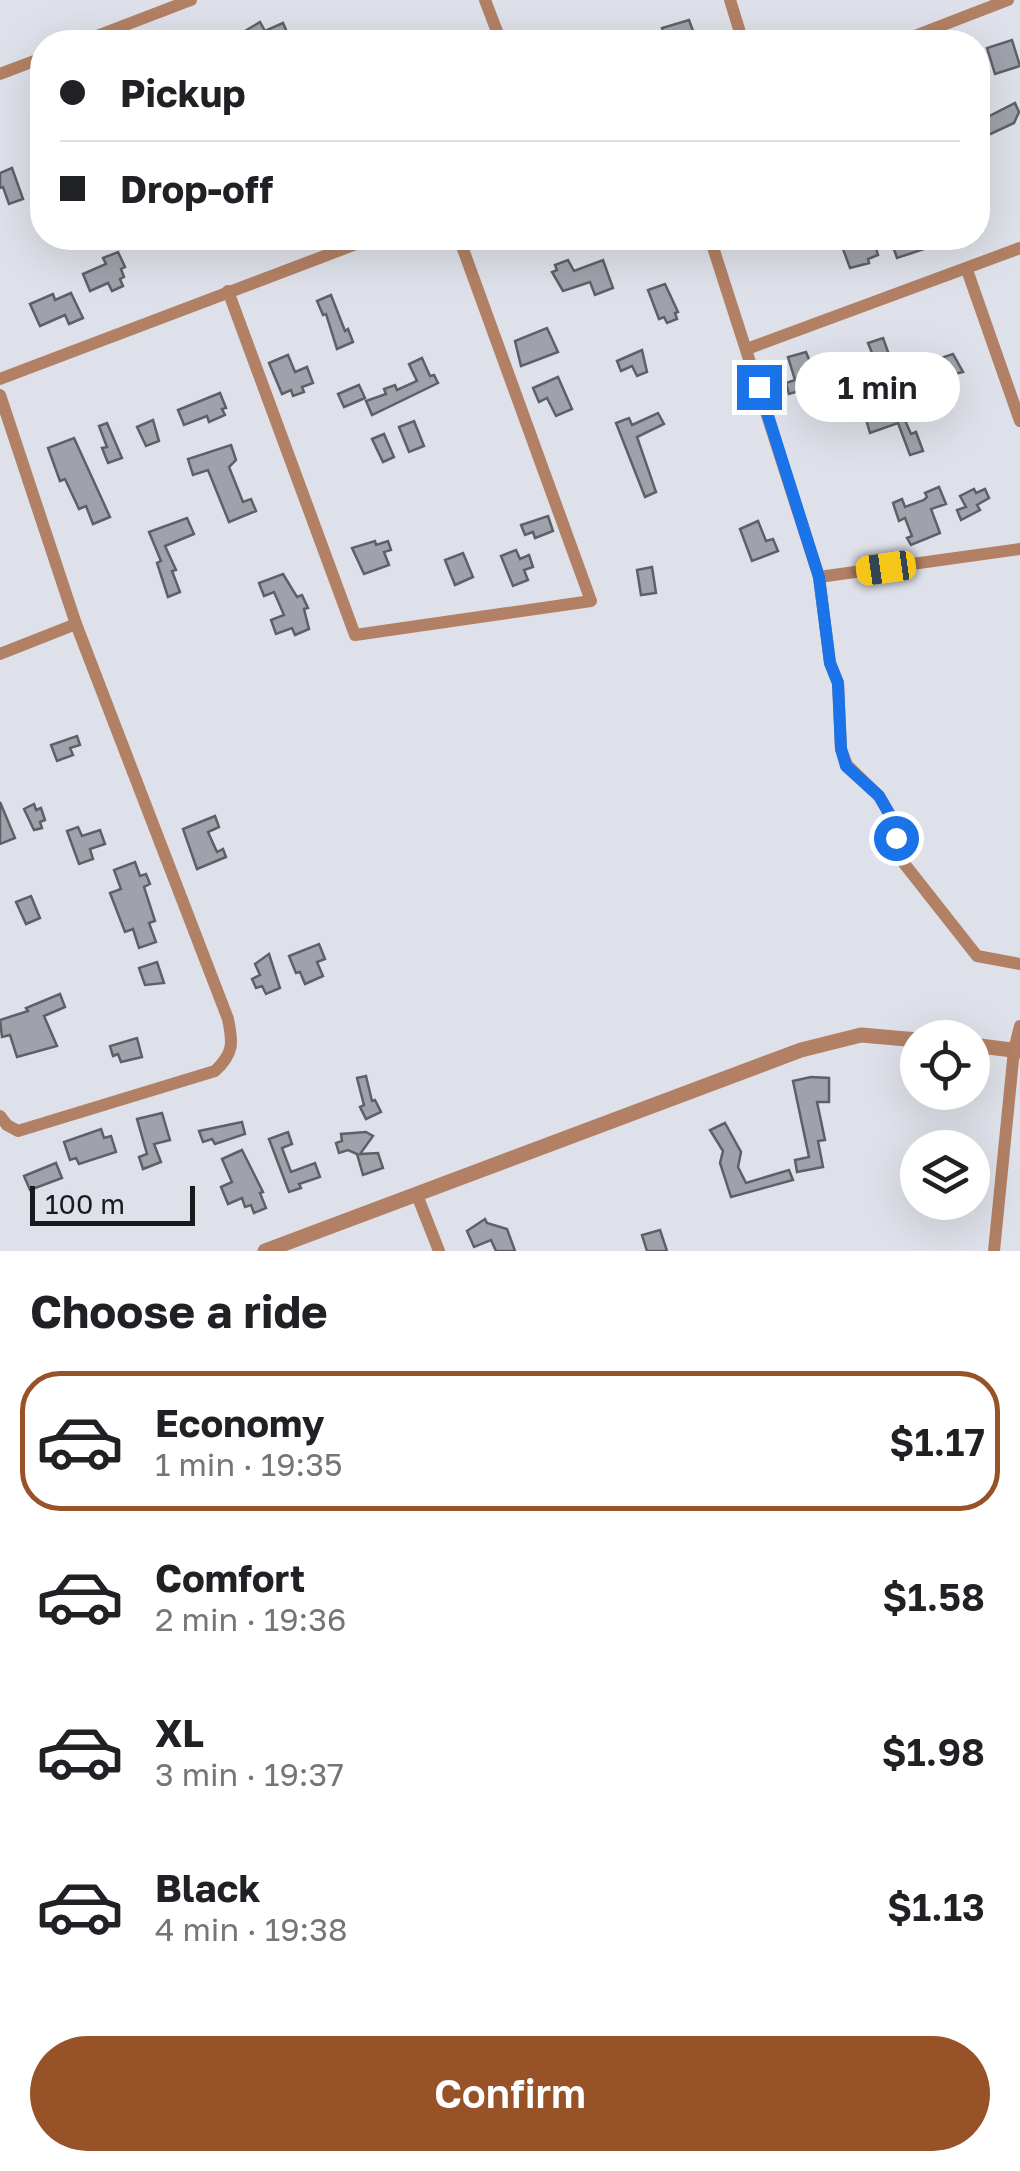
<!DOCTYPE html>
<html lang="en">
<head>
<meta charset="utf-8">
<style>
	body { margin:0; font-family:"Golos Text",sans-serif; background:#f6f6f6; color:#202124; height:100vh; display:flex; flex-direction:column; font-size:38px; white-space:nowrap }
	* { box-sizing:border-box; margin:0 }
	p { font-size:32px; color:#757577 }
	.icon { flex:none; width:55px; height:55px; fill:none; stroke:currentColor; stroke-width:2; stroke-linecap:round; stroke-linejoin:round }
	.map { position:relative; height:1251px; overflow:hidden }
	.panel { display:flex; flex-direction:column; background:#fff; flex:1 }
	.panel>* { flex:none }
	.banner { position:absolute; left:30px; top:30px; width:960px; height:220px; border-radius:40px; box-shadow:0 10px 40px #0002; display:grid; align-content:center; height:220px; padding:0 30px; background:#fff }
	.tools { position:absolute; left:900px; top:1020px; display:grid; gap:20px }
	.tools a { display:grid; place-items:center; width:90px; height:90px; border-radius:50%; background:#fff; box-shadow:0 10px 40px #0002; font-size:50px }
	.scale { position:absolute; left:30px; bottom:25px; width:165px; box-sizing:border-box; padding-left:10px; border:5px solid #191a1d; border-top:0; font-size:28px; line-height:35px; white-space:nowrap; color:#191a1d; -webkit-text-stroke:8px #dee1e9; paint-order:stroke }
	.end { position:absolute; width:45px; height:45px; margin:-22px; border:12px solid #1a73e8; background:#fff; box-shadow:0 0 0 5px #fff }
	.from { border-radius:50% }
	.bubble { position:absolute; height:70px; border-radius:35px; background:#fff; box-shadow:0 10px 40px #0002; font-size:32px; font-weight:600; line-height:70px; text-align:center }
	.car { position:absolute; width:30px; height:60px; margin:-30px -15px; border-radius:12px; box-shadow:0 0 8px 2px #0007; background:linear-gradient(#f5c518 24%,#345 0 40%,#f5c518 0 76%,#345 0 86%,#f5c518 0) }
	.banner b { display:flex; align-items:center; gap:35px; height:95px; font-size:38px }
	.banner b+b { border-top:2px solid #e0e0e0 }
	.banner i { width:25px; height:25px; background:#202124 }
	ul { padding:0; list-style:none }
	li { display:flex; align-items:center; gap:30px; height:140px; margin:0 20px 15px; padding:0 10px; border:5px solid transparent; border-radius:40px }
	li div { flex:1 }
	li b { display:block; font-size:38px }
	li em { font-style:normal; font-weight:600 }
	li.selected { border-color:#985228 }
	li>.icon { width:90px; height:90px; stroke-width:1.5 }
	h2 { padding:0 30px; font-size:45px; line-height:120px }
	.action { display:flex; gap:20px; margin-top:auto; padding:20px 30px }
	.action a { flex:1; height:115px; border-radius:60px; background:#985228; color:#fff; font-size:40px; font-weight:600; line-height:115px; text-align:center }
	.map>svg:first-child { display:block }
	.building { fill:#9fa2aa; stroke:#5d6167; stroke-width:2.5 }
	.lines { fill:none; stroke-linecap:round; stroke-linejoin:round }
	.minor { stroke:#b28064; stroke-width:12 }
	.tertiary { stroke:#b28064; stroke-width:15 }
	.route { stroke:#1a73e8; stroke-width:12 }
</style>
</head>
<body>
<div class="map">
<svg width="1020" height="1251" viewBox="0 0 1020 1251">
	<rect width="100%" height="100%" fill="#dee1e9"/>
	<g class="building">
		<polygon points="689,20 697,42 667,42 662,28"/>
		<polygon points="260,22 265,31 283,23 290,39 282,42 234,42 248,35 245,31"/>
		<polygon points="1012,40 1020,66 995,74 987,48"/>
		<polygon points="1015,103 1019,112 1014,123 982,138 978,122"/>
		<polygon points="12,168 23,199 9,204 3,187 0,188 0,173"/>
		<polygon points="839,238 860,238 864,249 875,245 878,255 868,259 869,263 850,268"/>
		<polygon points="890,238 920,238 924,249 897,258"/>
		<polygon points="118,252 125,267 121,269 124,277 120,279 123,286 112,291 108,283 90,291 83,274 106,264 103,258"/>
		<polygon points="568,260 574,271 603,260 613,288 595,295 590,282 563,291 552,272 557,270 555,265"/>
		<polygon points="665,284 678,312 675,313 677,319 667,323 664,317 659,319 648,290"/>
		<polygon points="71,293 83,318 69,324 65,315 40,326 30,304 53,294 55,300"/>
		<polygon points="331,295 345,331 348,329 353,342 337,349 326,314 323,315 317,301"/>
		<polygon points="547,328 558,352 521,366 515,341"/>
		<polygon points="883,338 892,363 878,368 868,343"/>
		<polygon points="642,350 647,372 637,376 632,366 621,371 617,361"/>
		<polygon points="806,352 815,374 824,371 831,386 821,389 819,385 789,394 786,383 795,380 788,357"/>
		<polygon points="953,354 963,372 938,378 932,361"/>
		<polygon points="288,355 295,372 307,367 313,383 302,387 304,392 293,396 291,390 282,394 269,363"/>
		<polygon points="422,358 430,376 434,375 438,383 372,415 366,401 386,394 384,389 395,385 397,390 417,381 409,364"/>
		<polygon points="558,377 572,409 556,416 547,398 539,402 533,388"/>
		<polygon points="359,385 365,398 344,407 338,394"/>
		<polygon points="220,393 226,408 222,409 225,415 209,422 207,416 184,425 178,410"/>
		<polygon points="901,411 911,434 916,432 923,451 910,455 898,423 870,433 865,416 878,412 881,419"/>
		<polygon points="658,413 664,424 637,437 656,492 645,497 616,423 629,418 632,425"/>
		<polygon points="153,420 159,441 146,446 137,427"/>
		<polygon points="414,421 424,446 409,452 399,427"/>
		<polygon points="107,423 122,458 108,463 102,448 107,447 99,426"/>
		<polygon points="384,434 394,457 383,462 372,439"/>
		<polygon points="74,438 110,517 93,524 86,506 79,509 65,479 60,481 48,448"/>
		<polygon points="231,445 236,460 229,467 243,502 251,499 256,511 229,522 208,470 193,475 188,459"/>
		<polygon points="939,487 946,504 931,509 940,533 911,545 907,538 912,536 905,518 899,521 893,503 902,499 905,507 924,500 927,497 925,493"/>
		<polygon points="974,489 976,493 985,489 989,498 977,505 980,510 961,520 957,510 966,507 960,496"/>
		<polygon points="548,516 553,531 535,538 533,532 525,535 521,525"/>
		<polygon points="187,518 194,534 165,546 176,570 172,571 180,592 168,597 157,563 161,561 149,532"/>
		<polygon points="758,521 766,541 773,539 778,551 752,561 740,529"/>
		<polygon points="375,541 376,545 388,541 391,550 384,552 389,565 364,574 352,548"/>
		<polygon points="516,550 520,559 529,555 533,567 524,570 528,580 513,586 501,556"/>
		<polygon points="463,553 473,577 455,585 445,560"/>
		<polygon points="652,567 656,593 641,595 637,570"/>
		<polygon points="283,574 297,597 302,595 308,608 304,609 309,629 295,635 292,628 276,634 271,620 284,615 274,592 264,596 259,583"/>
		<polygon points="77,736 80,745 70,748 73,755 57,761 51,745"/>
		<polygon points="0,802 15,838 0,844"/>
		<polygon points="34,804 36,810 41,808 45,820 40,822 42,828 34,830 24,809"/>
		<polygon points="215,816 219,827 208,832 217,852 223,849 226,857 197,869 183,829"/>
		<polygon points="78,827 82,836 100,830 105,844 90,849 93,859 79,864 67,831"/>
		<polygon points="135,862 140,876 146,874 150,884 144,887 155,921 149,923 156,942 139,948 133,929 125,932 110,893 121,889 114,870"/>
		<polygon points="31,896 40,918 26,924 16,902"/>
		<polygon points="319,944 325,959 317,962 323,976 305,984 300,972 296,973 289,956"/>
		<polygon points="269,954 280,988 266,994 262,986 256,988 252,979 260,975 255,964"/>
		<polygon points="157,962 164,983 145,985 139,968"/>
		<polygon points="60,994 65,1007 44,1016 57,1046 17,1057 10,1035 2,1037 0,1020 28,1011 26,1008"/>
		<polygon points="137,1038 142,1057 121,1062 118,1054 113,1056 110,1046"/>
		<polygon points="366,1076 372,1101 375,1100 381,1112 366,1119 360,1107 364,1105 357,1078"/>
		<polygon points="811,1077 829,1078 829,1102 817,1102 825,1140 818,1141 823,1167 797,1172 795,1160 809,1157 793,1081"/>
		<polygon points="162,1113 170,1140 154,1144 161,1162 143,1169 139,1157 147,1154 137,1119"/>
		<polygon points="242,1122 245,1134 215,1144 212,1139 203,1142 199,1131"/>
		<polygon points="725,1123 741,1152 738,1167 746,1183 789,1170 793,1180 731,1197 720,1163 723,1151 710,1130"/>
		<polygon points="101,1129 104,1138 111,1136 116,1152 79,1164 76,1158 70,1160 64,1142"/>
		<polygon points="288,1132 292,1144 282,1148 291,1172 315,1163 320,1177 299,1184 301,1188 289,1192 269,1139"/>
		<polygon points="366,1132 373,1136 360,1154 378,1153 383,1168 363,1175 357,1154 348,1150 339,1153 336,1143 342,1141 341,1134"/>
		<polygon points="242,1150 263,1192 260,1193 266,1208 254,1213 251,1205 245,1207 242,1198 228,1204 221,1187 232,1182 222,1159"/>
		<polygon points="56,1163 62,1178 30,1190 24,1176"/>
		<polygon points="485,1219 487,1223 507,1229 515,1251 496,1251 491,1240 474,1247 467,1231"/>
		<polygon points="660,1230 667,1251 647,1251 642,1235"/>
	</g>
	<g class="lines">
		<g class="minor">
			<polyline points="485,0 501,42"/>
			<polyline points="730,0 743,42"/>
			<polyline points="81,42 191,0"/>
			<polyline points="899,42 1008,0"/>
			<polyline points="0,74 42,58"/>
			<polyline points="710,238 819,577 1020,549"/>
			<polyline points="967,270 1020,421"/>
			<polyline points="228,291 355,635 591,601 459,238"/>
			<polyline points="747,349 1020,248"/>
			<polyline points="0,379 372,238"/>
			<path d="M0,395L76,624L228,1019C233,1043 234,1053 215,1071L18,1131L7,1125L0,1116"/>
			<polyline points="819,577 830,663 838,683 841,749 847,765 879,796 890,815 899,857 977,956 1020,964"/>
			<polyline points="0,654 76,624"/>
			<polyline points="417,1195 439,1251"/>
			<polyline points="994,1251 1014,1050 1020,1026"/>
		</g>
		<g class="tertiary">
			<polyline points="972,1045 1020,1051"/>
			<polyline points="265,1251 801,1050 861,1035 918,1040"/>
		</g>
	</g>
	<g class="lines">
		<polyline class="route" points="759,387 819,577 830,663 838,683 841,749 846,766 879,796 890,815 896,838"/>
	</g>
</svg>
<div class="tools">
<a><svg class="icon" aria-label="locate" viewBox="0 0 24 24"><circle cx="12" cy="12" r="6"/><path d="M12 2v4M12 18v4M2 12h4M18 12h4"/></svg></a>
<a><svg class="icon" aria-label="layers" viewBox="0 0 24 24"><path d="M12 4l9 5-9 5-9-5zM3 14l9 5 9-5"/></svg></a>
</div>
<div class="scale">100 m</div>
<i class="end from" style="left:896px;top:838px"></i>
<i class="end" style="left:759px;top:387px"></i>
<div class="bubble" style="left:795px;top:352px;width:165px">1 min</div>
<i class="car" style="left:886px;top:568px;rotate:262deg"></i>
<div class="banner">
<b><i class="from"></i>Pickup</b>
<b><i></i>Drop-off</b>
</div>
</div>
<section class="panel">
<h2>Choose a ride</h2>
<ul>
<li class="selected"><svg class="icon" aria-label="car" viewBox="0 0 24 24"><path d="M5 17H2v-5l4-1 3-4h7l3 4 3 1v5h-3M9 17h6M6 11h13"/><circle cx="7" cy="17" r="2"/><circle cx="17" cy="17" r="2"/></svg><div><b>Economy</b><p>1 min · 19:35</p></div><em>$1.17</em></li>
<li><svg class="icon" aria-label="car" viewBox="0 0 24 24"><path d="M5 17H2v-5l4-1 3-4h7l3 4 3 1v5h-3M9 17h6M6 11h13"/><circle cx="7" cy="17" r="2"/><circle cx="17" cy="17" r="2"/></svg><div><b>Comfort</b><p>2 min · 19:36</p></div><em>$1.58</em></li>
<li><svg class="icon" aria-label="car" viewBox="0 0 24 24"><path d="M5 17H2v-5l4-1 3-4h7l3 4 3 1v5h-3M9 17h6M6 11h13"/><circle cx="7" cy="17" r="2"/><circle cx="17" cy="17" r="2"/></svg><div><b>XL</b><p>3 min · 19:37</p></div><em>$1.98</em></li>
<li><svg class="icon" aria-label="car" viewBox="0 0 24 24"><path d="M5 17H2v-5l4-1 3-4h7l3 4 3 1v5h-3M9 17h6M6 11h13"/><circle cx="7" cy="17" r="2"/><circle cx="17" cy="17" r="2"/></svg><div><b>Black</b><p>4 min · 19:38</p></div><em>$1.13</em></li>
</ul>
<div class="action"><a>Confirm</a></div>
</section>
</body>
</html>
